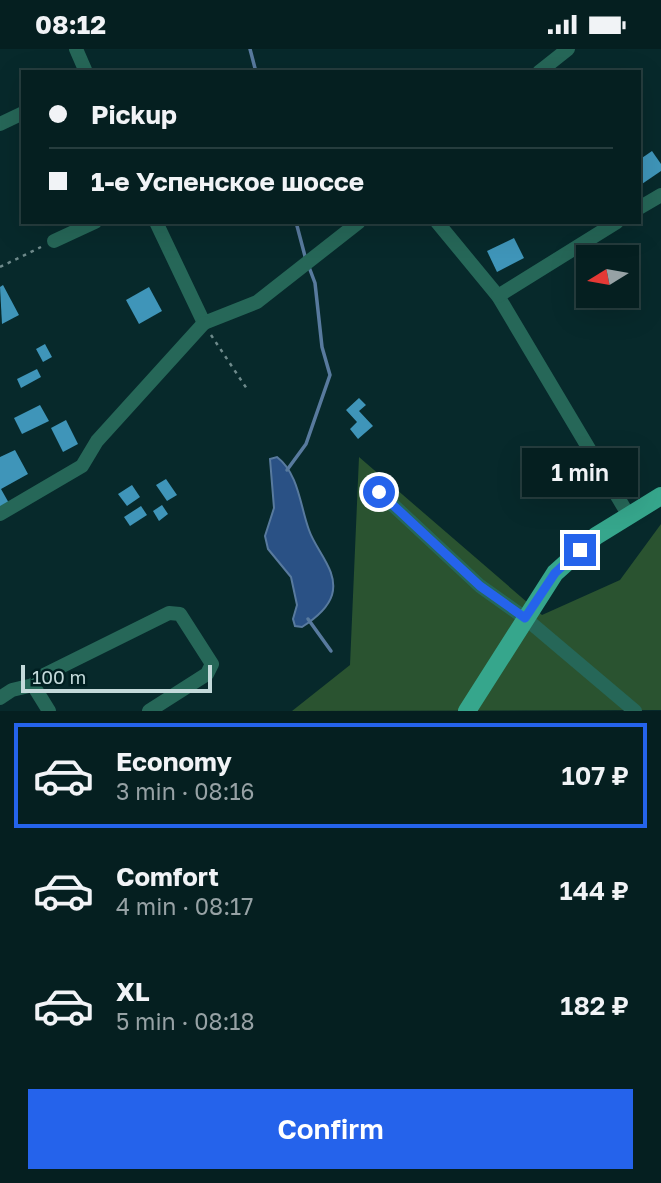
<!DOCTYPE html>
<html lang="en">
<head>
<meta charset="utf-8">
<style>
	body { margin:0; font-family:"Golos Text",sans-serif; background:#132c2d; color:#f1f3f6; height:100vh; display:flex; flex-direction:column; font-size:26px; white-space:nowrap }
	* { box-sizing:border-box; margin:0 }
	p { font-size:23px; color:#97a2a5 }
	.icon { flex:none; width:38px; height:38px; fill:none; stroke:currentColor; stroke-width:2; stroke-linecap:round; stroke-linejoin:round }
	.map { position:relative; height:662px; overflow:hidden }
	.sheet { display:flex; flex-direction:column; background:#051f20; flex:1 }
	.sheet>* { flex:none }
	.guide { position:absolute; left:21px; top:21px; width:620px; height:154px; border-radius:0px; box-shadow:0 7px 28px #0002,0 0 0 2px #263d3e; display:grid; align-content:center; height:154px; padding:0 28px; background:#051f20 }
	.needle { width:46px; rotate:259deg }
	.buttons { position:absolute; left:576px; top:196px; display:grid; gap:14px }
	.buttons a { display:grid; place-items:center; width:63px; height:63px; border-radius:0px; background:#051f20; box-shadow:0 7px 28px #0002,0 0 0 2px #263d3e; font-size:35px }
	.scale { position:absolute; left:21px; bottom:18px; width:191px; box-sizing:border-box; padding-left:7px; border:4px solid #c3d9da; border-top:0; font-size:19px; line-height:24px; white-space:nowrap; color:#c3d9da; -webkit-text-stroke:5px #001f21; paint-order:stroke }
	.end { position:absolute; width:32px; height:32px; margin:-16px; border:9px solid #2563eb; background:#fff; box-shadow:0 0 0 4px #fff }
	.from { border-radius:50% }
	.bubble { position:absolute; height:49px; border-radius:0px; background:#051f20; box-shadow:0 7px 28px #0002,0 0 0 2px #263d3e; font-size:23px; font-weight:600; line-height:49px; text-align:center }
	.guide b { display:flex; align-items:center; gap:24px; height:66px; font-size:26px }
	.guide b+b { border-top:2px solid #263d3e }
	.guide i { width:18px; height:18px; background:#f1f3f6 }
	ul { padding:12px 0 0; list-style:none }
	li { display:flex; align-items:center; gap:21px; height:105px; margin:0 14px 10px; padding:0 14px; border:4px solid transparent; border-radius:0px }
	li div { flex:1 }
	li b { display:block; font-size:26px }
	li em { font-style:normal; font-weight:600 }
	li.active { border-color:#2563eb }
	li>.icon { width:63px; height:63px; stroke-width:1.5 }
	.primary-button { display:flex; gap:14px; margin-top:auto; padding:14px 28px }
	.primary-button a { flex:1; height:80px; border-radius:0px; background:#2563eb; color:#fff; font-size:28px; font-weight:600; line-height:80px; text-align:center }
	.status { display:flex; justify-content:space-between; align-items:center; height:49px; padding:0 35px; background:#051f20; direction:ltr }
	.status svg { height:19px; fill:currentColor }
	.map>svg:first-child { display:block }
	.green { fill:#2a5330 }
	.water { fill:#2a5185; stroke:#587a9e; stroke-width:2 }
	.lines { fill:none; stroke-linecap:round; stroke-linejoin:round }
	.stream { stroke:#587a9e; stroke-width:3.5 }
	.building { fill:#3f95b9 }
	.path { stroke:#6e8a8b; stroke-width:2.5; stroke-dasharray:3.5 5; stroke-linecap:butt }
	.minor { stroke:#266758; stroke-width:14 }
	.major { stroke:#36a68c; stroke-width:18 }
	.route { stroke:#2563eb; stroke-width:9 }
</style>
</head>
<body>
<div class="status"><b>08:12</b><svg viewBox="0 0 49 12"><path d="M0 12V9h3v3zM5 12V6h3v6zM10 12V3h3v9zM15 12V0h3v12zM26 1h20v11H26zM47 4h2v5h-2z"/></svg></div>
<div class="map">
<svg width="661" height="662" viewBox="0 0 661 662">
	<rect width="100%" height="100%" fill="#07292b"/>
	<polygon class="green" points="359,408 542,566 620,531 661,475 661,661 292,662 350,616"/>
	<path class="water" d="M277,408C299,425 300,457 309,481C316,502 339,522 332,546C328,559 313,571 302,578L295,577L293,570L297,556L291,528L268,500L265,487L274,459L270,410Z"/>
	<g class="lines">
		<g class="stream">
			<polyline points="250,0 256,23"/>
			<polyline points="296,173 306,211"/>
			<polyline points="287,421 306,395 330,326 322,298 315,234 309,218"/>
			<polyline points="308,570 331,602"/>
		</g>
	</g>
	<g class="building">
		<polygon points="652,102 661,115 661,122 639,137 639,111"/>
		<polygon points="514,189 524,209 497,223 487,202"/>
		<polygon points="3,236 19,266 2,275 0,238"/>
		<polygon points="149,238 162,262 139,275 126,251"/>
		<polygon points="45,295 52,308 43,313 36,300"/>
		<polygon points="37,320 41,328 21,339 17,330"/>
		<polygon points="359,349 366,356 359,362 373,377 358,390 350,380 357,373 346,361"/>
		<polygon points="40,356 49,372 22,385 14,369"/>
		<polygon points="66,371 78,395 63,403 51,379"/>
		<polygon points="15,401 28,425 1,440 10,456 0,461 0,408"/>
		<polygon points="166,430 177,446 167,452 156,436"/>
		<polygon points="132,436 140,448 127,457 118,445"/>
		<polygon points="162,456 168,465 159,472 153,462"/>
		<polygon points="141,457 147,466 130,477 124,468"/>
	</g>
	<g class="lines">
		<g class="path">
			<polyline points="0,218 41,198"/>
			<polyline points="211,286 247,340"/>
		</g>
		<g class="minor">
			<polyline points="76,0 86,23"/>
			<polyline points="539,23 568,0"/>
			<polyline points="0,75 23,64"/>
			<polyline points="639,159 661,146"/>
			<polyline points="156,173 204,274 257,253 359,173"/>
			<polyline points="437,173 498,247 629,467"/>
			<polyline points="54,192 95,173"/>
			<polyline points="498,247 617,173"/>
			<polyline points="379,443 480,537 525,569 635,662"/>
			<polyline points="0,465 82,417 97,392 204,274"/>
			<polyline points="33,636 44,626 169,564 180,565 212,615 207,625 149,662"/>
			<polyline points="0,649 12,641 33,636 49,662"/>
		</g>
		<polyline class="major" points="467,662 555,524 596,487 661,447"/>
	</g>
	<g class="lines">
		<polyline class="route" points="379,443 480,537 525,569 555,524 580,501"/>
	</g>
</svg>
<div class="buttons">
<a><svg class="needle" viewBox="-14 -14 28 28"><path d="M0-13l5 13h-10z" fill="#e53935"/><path d="M0 13l5-13h-10z" fill="#97a2a5"/></svg></a>
</div>
<div class="scale">100 m</div>
<i class="end from" style="left:379px;top:443px"></i>
<i class="end" style="left:580px;top:501px"></i>
<div class="bubble" style="left:522px;top:399px;width:116px">1 min</div>
<div class="guide">
<b><i class="from"></i>Pickup</b>
<b><i></i>1-е Успенское шоссе</b>
</div>
</div>
<section class="sheet">
<ul>
<li class="active"><svg class="icon" aria-label="car" viewBox="0 0 24 24"><path d="M5 17H2v-5l4-1 3-4h7l3 4 3 1v5h-3M9 17h6M6 11h13"/><circle cx="7" cy="17" r="2"/><circle cx="17" cy="17" r="2"/></svg><div><b>Economy</b><p>3 min · 08:16</p></div><em>107 ₽</em></li>
<li><svg class="icon" aria-label="car" viewBox="0 0 24 24"><path d="M5 17H2v-5l4-1 3-4h7l3 4 3 1v5h-3M9 17h6M6 11h13"/><circle cx="7" cy="17" r="2"/><circle cx="17" cy="17" r="2"/></svg><div><b>Comfort</b><p>4 min · 08:17</p></div><em>144 ₽</em></li>
<li><svg class="icon" aria-label="car" viewBox="0 0 24 24"><path d="M5 17H2v-5l4-1 3-4h7l3 4 3 1v5h-3M9 17h6M6 11h13"/><circle cx="7" cy="17" r="2"/><circle cx="17" cy="17" r="2"/></svg><div><b>XL</b><p>5 min · 08:18</p></div><em>182 ₽</em></li>
</ul>
<div class="primary-button"><a>Confirm</a></div>
</section>
</body>
</html>
